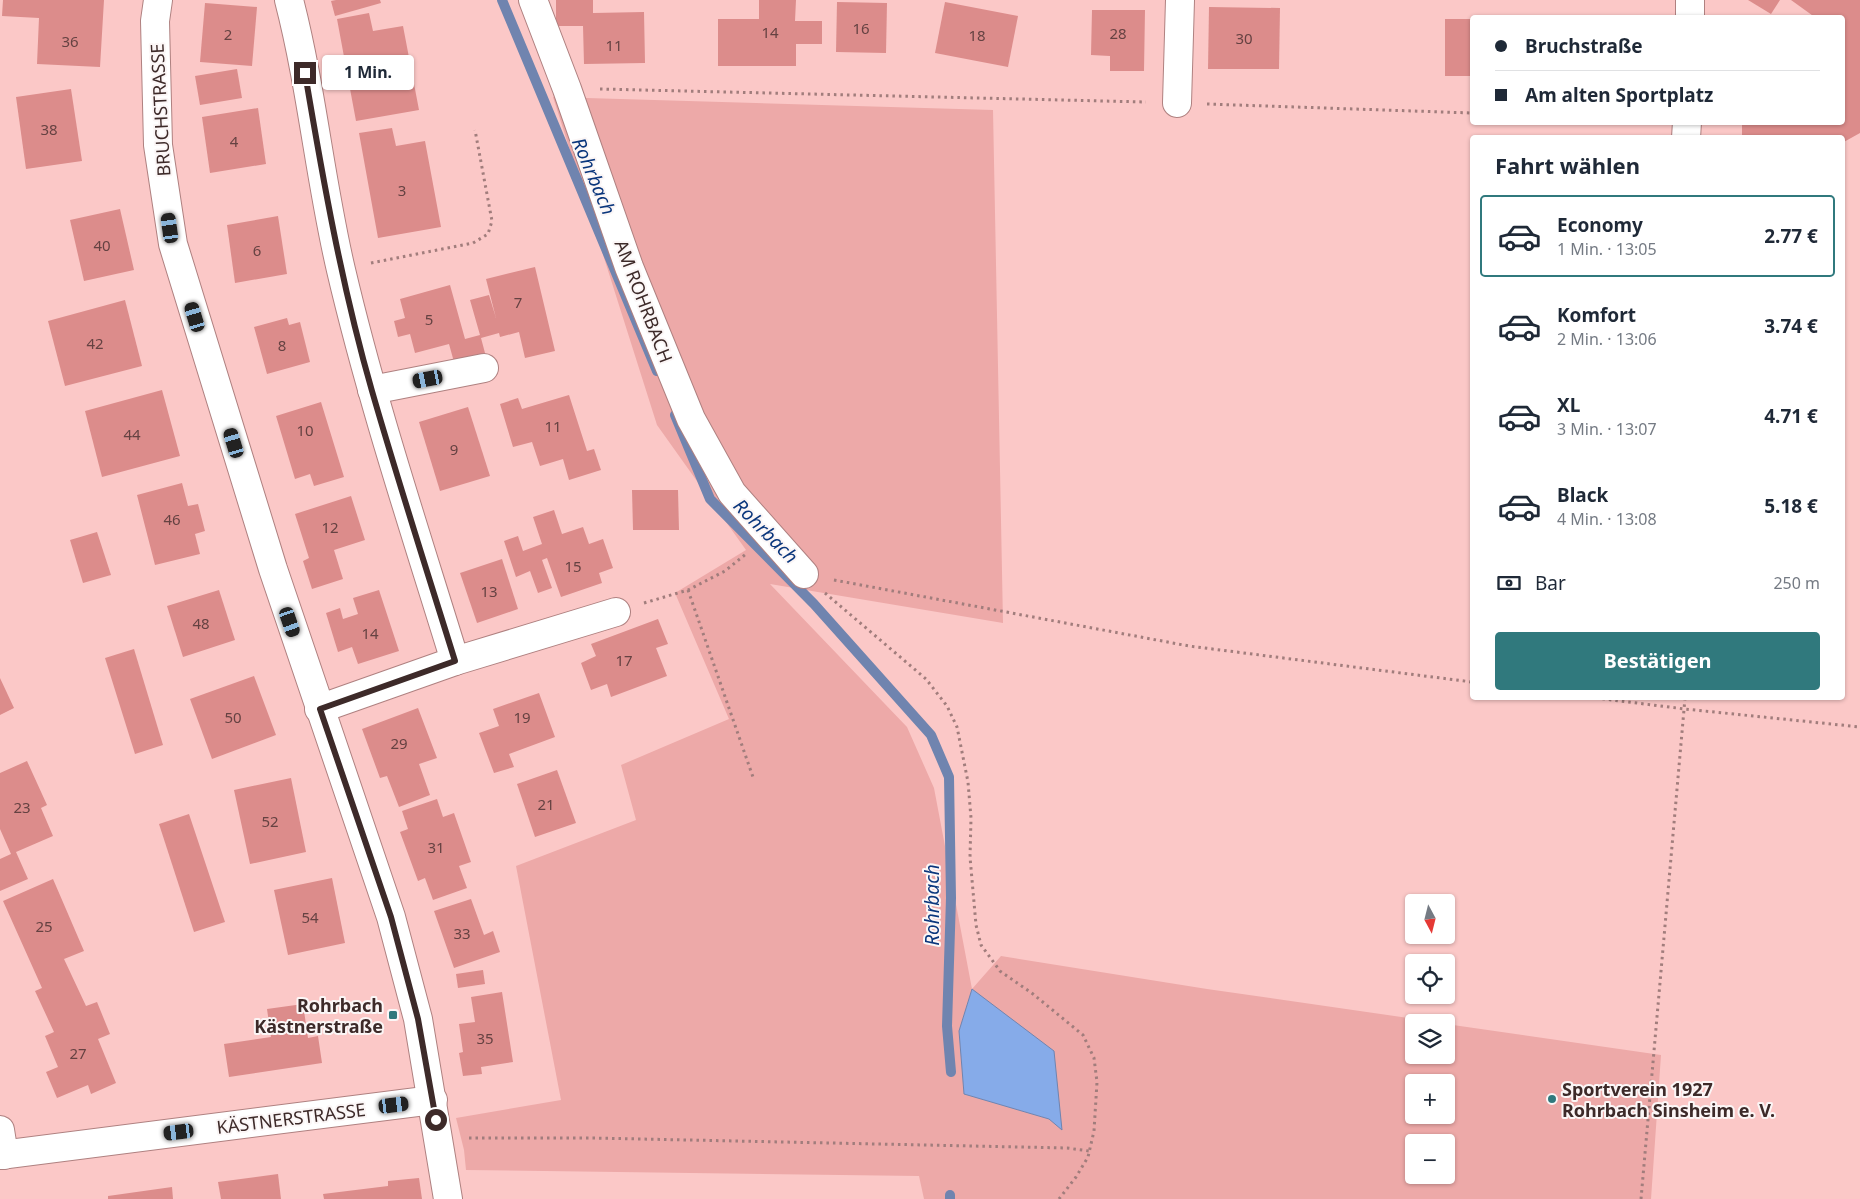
<!DOCTYPE html>
<html lang="de">
<head>
<meta charset="utf-8">
<style>
	body { margin:0; font-family:"Noto Sans",sans-serif; background:#f2f2f3; color:#1f2937; height:100vh; display:flex; flex-direction:column; font-size:19px; white-space:nowrap }
	* { box-sizing:border-box; margin:0 }
	p { font-size:16px; color:#747a83 }
	.icon { flex:none; width:28px; height:28px; fill:none; stroke:currentColor; stroke-width:2; stroke-linecap:round; stroke-linejoin:round }
	.map { position:relative; flex:1; overflow:hidden }
	.panel { position:absolute; left:1470px; top:135px; width:375px; height:565px; display:flex; flex-direction:column; background:#fff; border-radius:5px; box-shadow:0 1px 4px #0004 }
	.panel>* { flex:none }
	.guide { position:absolute; left:1470px; top:15px; width:375px; height:110px; border-radius:5px; box-shadow:0 1px 4px #0004; display:grid; align-content:center; height:110px; padding:0 25px; background:#fff }
	.needle { width:32px; rotate:173deg }
	.fabs { position:absolute; left:1405px; top:894px; display:grid; gap:10px }
	.fabs a { display:grid; place-items:center; width:50px; height:50px; border-radius:5px; background:#fff; box-shadow:0 1px 4px #0004; font-size:25px }
	.end { position:absolute; width:22px; height:22px; margin:-11px; border:6px solid #3d2a29; background:#fff; box-shadow:0 0 0 2px #fff }
	.from { border-radius:50% }
	.bubble { position:absolute; height:35px; border-radius:5px; background:#fff; box-shadow:0 1px 4px #0004; font-size:16px; font-weight:700; line-height:35px; text-align:center }
	.car { position:absolute; width:15px; height:30px; margin:-15px -8px; border-radius:6px; box-shadow:0 0 4px 1px #0007; background:linear-gradient(#222 24%,#8ab4d8 0 40%,#222 0 76%,#8ab4d8 0 86%,#222 0) }
	.guide b { display:flex; align-items:center; gap:18px; height:48px; font-size:19px }
	.guide b+b { border-top:1px solid #e0e1e3 }
	.guide i { width:12px; height:12px; background:#1f2937 }
	ul { padding:0; list-style:none }
	li { display:flex; align-items:center; gap:15px; height:82px; margin:0 10px 8px; padding:0 15px; border:2px solid transparent; border-radius:5px }
	li div { flex:1 }
	li b { display:block; font-size:19px }
	li em { font-style:normal; font-weight:700 }
	li.selected { border-color:#30797d }
	li>.icon { width:45px; height:45px; stroke-width:1.5 }
	h2 { padding:0 25px; font-size:22px; line-height:60px }
	.pay { display:flex; align-items:center; gap:12px; height:55px; padding:0 25px; font-size:19px }
	.pay p { margin-inline-start:auto }
	.primary-button { display:flex; gap:10px; margin-top:auto; padding:10px 25px }
	.primary-button a { flex:1; height:58px; border-radius:5px; background:#30797d; color:#fff; font-size:20px; font-weight:700; line-height:58px; text-align:center }
	.map>svg:first-child { display:block }
	.green { fill:#eda9a8; fill-rule:evenodd }
	.water { fill:#86abe9; stroke:#7084af }
	.lines { fill:none; stroke-linecap:round; stroke-linejoin:round }
	.stream { stroke:#7084af; stroke-width:10 }
	.building { fill:#dc8c8b }
	.minor-casing { stroke:#af8180; stroke-width:30 }
	.path { stroke:#a17d7c; stroke-width:3; stroke-dasharray:2.5 4; stroke-linecap:butt }
	.minor { stroke:#fff; stroke-width:28 }
	.route { stroke:#3d2a29; stroke-width:6 }
	.poi-dot { fill:#30797d; stroke:#fbf6f6; stroke-width:2 }
	.labels { text-anchor:middle; dominant-baseline:central; stroke-width:4; stroke-linejoin:round; paint-order:stroke }
	.number-label { font-size:15px; fill:#654242 }
	.street-label { font-size:18px; fill:#3d2a29; stroke:#fbf6f6 }
	.poi-label { font-size:18px; font-weight:bold; fill:#3d2a29; stroke:#fbf6f6; text-anchor:end }
	.water-label { font-size:19px; font-style:italic; fill:#0a367c; stroke:#fbf6f6 }
</style>
</head>
<body>
<div class="map">
<svg width="1860" height="1199" viewBox="0 0 1860 1199">
	<rect width="100%" height="100%" fill="#fbc8c7"/>
	<path class="green" d="M553,97L993,110L1003,623L770,584L907,727L934,788L972,989L1001,956L1207,989L1436,1022H1414V1055H1446V1024L1661,1055L1651,1199H924L919,1176L466,1170L464,1150L456,1118L561,1100L516,866L636,820L621,765L729,719L675,593L746,550L657,425ZM972,990L1062,1129L1049,1119L964,1094L959,1031ZM1414,1082H1446V1115H1414ZM1414,1142H1446V1175H1414Z"/>
	<polygon class="water" points="972,989 1054,1051 1062,1130 1049,1119 964,1094 959,1031"/>
	<g class="lines">
		<g class="stream">
			<polyline points="502,0 657,371"/>
			<polyline points="675,415 710,499 814,604 931,735 949,777 951,898 947,1026 951,1072"/>
			<polyline points="950,1199 950,1195"/>
		</g>
	</g>
	<g class="building">
		<polygon points="3,0 104,0 100,67 37,64 39,18 2,16"/>
		<polygon points="336,0 380,0 381,3 335,16 331,1"/>
		<polygon points="556,0 593,0 593,13 644,12 645,63 584,64 583,26 556,26"/>
		<polygon points="759,0 796,0 795,21 822,21 822,44 796,44 796,66 718,66 718,19 759,19"/>
		<polygon points="1748,0 1780,0 1771,14"/>
		<polygon points="1791,0 1860,0 1860,133 1842,143 1842,138 1742,138 1742,122 1842,122 1842,18 1825,18 1822,15 1820,18 1816,18"/>
		<polygon points="837,2 887,3 886,53 836,52"/>
		<polygon points="945,2 1018,16 1008,67 935,53"/>
		<polygon points="205,3 257,7 252,66 200,62"/>
		<polygon points="1209,7 1280,8 1279,69 1208,69"/>
		<polygon points="1092,10 1145,10 1144,71 1110,71 1110,56 1091,55"/>
		<polygon points="369,13 373,31 403,26 419,110 356,121 337,19"/>
		<rect x="1445" y="19" width="27" height="57"/>
		<polygon points="237,69 242,98 200,105 195,76"/>
		<polygon points="71,89 82,161 26,169 16,97"/>
		<polygon points="258,108 266,164 210,173 202,117"/>
		<polygon points="392,128 396,146 425,141 441,227 378,238 359,133"/>
		<polygon points="120,209 134,270 84,281 70,220"/>
		<polygon points="278,216 287,274 235,283 227,225"/>
		<polygon points="535,267 555,351 525,358 519,332 500,337 499,333 481,338 485,353 454,362 449,344 415,353 410,334 398,337 394,321 405,318 400,299 450,285 465,339 480,335 470,300 489,295 496,318 486,279"/>
		<polygon points="125,300 142,366 65,386 48,321"/>
		<polygon points="287,318 289,325 300,322 310,362 267,374 254,327"/>
		<polygon points="162,390 180,456 102,477 85,411"/>
		<polygon points="569,395 587,451 594,449 601,470 569,480 563,459 540,466 532,442 513,447 500,404 518,398 522,409"/>
		<polygon points="321,402 344,477 314,486 310,474 295,479 276,416"/>
		<polygon points="468,407 490,476 440,491 419,422"/>
		<polygon points="182,483 188,506 198,504 205,531 195,534 200,554 155,565 137,495"/>
		<polygon points="632,490 678,490 679,530 633,530"/>
		<polygon points="351,496 365,540 334,550 343,579 312,589 303,561 309,558 295,514"/>
		<polygon points="554,510 562,534 583,527 589,544 603,539 613,568 599,573 602,583 561,597 547,558 542,560 552,588 538,593 530,571 516,577 504,541 518,536 523,551 542,544 533,517"/>
		<polygon points="97,532 111,575 83,583 70,540"/>
		<polygon points="502,559 518,609 477,623 460,573"/>
		<polygon points="219,590 235,640 183,657 167,606"/>
		<polygon points="379,590 399,651 358,664 352,647 338,652 326,613 340,608 343,619 358,614 353,598"/>
		<polygon points="658,619 668,644 656,648 667,676 611,697 607,684 591,690 581,663 596,656 591,644"/>
		<polygon points="134,649 163,745 135,754 105,658"/>
		<polygon points="254,676 276,735 212,759 190,699"/>
		<polygon points="0,678 14,708 0,715"/>
		<polygon points="539,693 555,737 509,754 514,767 494,773 479,733 499,726 493,709"/>
		<polygon points="418,708 437,758 419,764 430,795 399,807 387,776 380,778 362,729"/>
		<polygon points="27,761 47,805 41,808 53,836 16,852 28,879 0,891 0,859 11,854 0,829 0,773"/>
		<polygon points="557,770 576,823 535,837 517,784"/>
		<polygon points="291,778 306,852 250,864 234,790"/>
		<polygon points="437,799 443,817 454,813 471,862 459,866 467,888 433,900 425,878 418,881 400,832 408,829 402,811"/>
		<polygon points="189,814 225,922 194,932 159,824"/>
		<polygon points="332,878 345,943 288,955 274,890"/>
		<polygon points="53,879 84,951 64,959 86,1006 97,1002 110,1034 98,1039 116,1083 91,1094 88,1085 57,1098 46,1072 58,1067 45,1036 54,1032 35,991 42,988 3,901"/>
		<polygon points="471,899 484,935 493,931 500,952 454,968 434,911"/>
		<polygon points="483,970 485,984 458,988 456,974"/>
		<polygon points="502,992 513,1062 481,1067 482,1074 463,1076 459,1053 463,1052 459,1024 475,1022 471,997"/>
		<polygon points="303,1004 308,1038 318,1036 322,1063 229,1077 224,1044 271,1037 267,1009"/>
		<polygon points="278,1174 281,1199 221,1199 218,1182"/>
		<polygon points="419,1178 422,1199 324,1199 323,1194 388,1186 388,1181"/>
		<polygon points="172,1187 173,1199 108,1199 108,1196"/>
	</g>
	<g class="lines">
		<g class="minor-casing">
			<g id="minor">
				<polyline points="158,0 155,21 158,145 173,244 273,569 391,917 418,1019 448,1199"/>
				<path d="M289,0C312,89 320,181 341,270C372,402 415,531 455,661"/>
				<polyline points="533,0 567,89 629,267 691,419 732,493 804,574"/>
				<polyline points="1690,18 1690,0"/>
				<polyline points="1177,103 1180,0"/>
				<polyline points="1686,138 1687,122"/>
				<polyline points="372,390 484,368"/>
				<polyline points="319,709 455,661 616,612"/>
				<polyline points="0,1130 4,1155"/>
				<polyline points="0,1155 433,1100"/>
			</g>
		</g>
		<g class="path">
			<polyline points="600,89 1146,102"/>
			<polyline points="1207,104 1472,113"/>
			<polyline points="371,263 473,243 488,234 492,221 475,130"/>
			<polyline points="834,580 1189,646 1472,682"/>
			<polyline points="688,590 754,780"/>
			<polyline points="825,593 926,679 947,706 957,727 968,782 971,818 970,857 976,925 981,945 1000,971 1033,994 1083,1035 1094,1058 1097,1082 1094,1131 1088,1157 1076,1177 1059,1199"/>
			<polyline points="644,603 688,590 725,571 746,554"/>
			<polyline points="1596,698 1685,709 1860,727"/>
			<polyline points="469,1138 593,1138 1067,1148 1089,1151"/>
			<polyline points="1641,1199 1685,698"/>
		</g>
		<use href="#minor" class="minor"/>
	</g>
	<g class="lines">
		<path class="route" d="M305,73C323,180 342,287 372,391C398,481 427,571 455,661L320,709L391,917L418,1019L436,1120"/>
	</g>
	<g class="poi-dot">
		<rect x="388" y="1010" width="10" height="10" rx="2.5"/>
		<circle cx="1552" cy="1099" r="5"/>
	</g>
	<g class="labels">
		<g class="number-label">
			<text x="861" y="28">16</text>
			<text x="770" y="32">14</text>
			<text x="1118" y="33">28</text>
			<text x="228" y="34">2</text>
			<text x="977" y="35">18</text>
			<text x="1244" y="38">30</text>
			<text x="70" y="41">36</text>
			<text x="614" y="45">11</text>
			<text x="49" y="129">38</text>
			<text x="234" y="141">4</text>
			<text x="402" y="190">3</text>
			<text x="102" y="245">40</text>
			<text x="257" y="250">6</text>
			<text x="518" y="302">7</text>
			<text x="429" y="319">5</text>
			<text x="95" y="343">42</text>
			<text x="282" y="345">8</text>
			<text x="553" y="426">11</text>
			<text x="305" y="430">10</text>
			<text x="132" y="434">44</text>
			<text x="454" y="449">9</text>
			<text x="172" y="519">46</text>
			<text x="330" y="527">12</text>
			<text x="573" y="566">15</text>
			<text x="489" y="591">13</text>
			<text x="201" y="623">48</text>
			<text x="370" y="633">14</text>
			<text x="624" y="660">17</text>
			<text x="233" y="717">50</text>
			<text x="522" y="717">19</text>
			<text x="399" y="743">29</text>
			<text x="546" y="804">21</text>
			<text x="22" y="807">23</text>
			<text x="270" y="821">52</text>
			<text x="436" y="847">31</text>
			<text x="310" y="917">54</text>
			<text x="44" y="926">25</text>
			<text x="462" y="933">33</text>
			<text x="485" y="1038">35</text>
			<text x="78" y="1053">27</text>
		</g>
		<g class="street-label">
			<text transform="translate(160 110) rotate(-93)">BRUCHSTRASSE</text>
			<text transform="translate(644 301) rotate(69)">AM ROHRBACH</text>
			<text transform="translate(291 1118) rotate(-7)">KÄSTNERSTRASSE</text>
		</g>
		<g class="poi-label">
			<text x="383" y="1005">Rohrbach<tspan x="383" dy="21">Kästnerstraße</tspan></text>
			<text x="1562" y="1089" text-anchor="start">Sportverein 1927<tspan x="1562" dy="21">Rohrbach Sinsheim e. V.</tspan></text>
		</g>
		<g class="water-label">
			<text transform="translate(594 176) rotate(67)">Rohrbach</text>
			<text transform="translate(766 531) rotate(45)">Rohrbach</text>
			<text transform="translate(932 905) rotate(-90)">Rohrbach</text>
		</g>
	</g>
</svg>
<div class="fabs">
<a><svg class="needle" viewBox="-14 -14 28 28"><path d="M0-13l5 13h-10z" fill="#e53935"/><path d="M0 13l5-13h-10z" fill="#747a83"/></svg></a>
<a><svg class="icon" aria-label="locate" viewBox="0 0 24 24"><circle cx="12" cy="12" r="6"/><path d="M12 2v4M12 18v4M2 12h4M18 12h4"/></svg></a>
<a><svg class="icon" aria-label="layers" viewBox="0 0 24 24"><path d="M12 4l9 5-9 5-9-5zM3 14l9 5 9-5"/></svg></a>
<a>+</a>
<a>−</a>
</div>
<i class="end from" style="left:436px;top:1120px"></i>
<i class="end" style="left:305px;top:73px"></i>
<div class="bubble" style="left:322px;top:55px;width:92px">1 Min.</div>
<i class="car" style="left:170px;top:228px;rotate:352deg"></i>
<i class="car" style="left:195px;top:317px;rotate:343deg"></i>
<i class="car" style="left:428px;top:379px;rotate:259deg"></i>
<i class="car" style="left:234px;top:443px;rotate:343deg"></i>
<i class="car" style="left:290px;top:622px;rotate:161deg"></i>
<i class="car" style="left:394px;top:1105px;rotate:83deg"></i>
<i class="car" style="left:179px;top:1132px;rotate:263deg"></i>
<div class="guide">
<b><i class="from"></i>Bruchstraße</b>
<b><i></i>Am alten Sportplatz</b>
</div>
<section class="panel">
<h2>Fahrt wählen</h2>
<ul>
<li class="selected"><svg class="icon" aria-label="car" viewBox="0 0 24 24"><path d="M5 17H2v-5l4-1 3-4h7l3 4 3 1v5h-3M9 17h6M6 11h13"/><circle cx="7" cy="17" r="2"/><circle cx="17" cy="17" r="2"/></svg><div><b>Economy</b><p>1 Min. · 13:05</p></div><em>2.77 €</em></li>
<li><svg class="icon" aria-label="car" viewBox="0 0 24 24"><path d="M5 17H2v-5l4-1 3-4h7l3 4 3 1v5h-3M9 17h6M6 11h13"/><circle cx="7" cy="17" r="2"/><circle cx="17" cy="17" r="2"/></svg><div><b>Komfort</b><p>2 Min. · 13:06</p></div><em>3.74 €</em></li>
<li><svg class="icon" aria-label="car" viewBox="0 0 24 24"><path d="M5 17H2v-5l4-1 3-4h7l3 4 3 1v5h-3M9 17h6M6 11h13"/><circle cx="7" cy="17" r="2"/><circle cx="17" cy="17" r="2"/></svg><div><b>XL</b><p>3 Min. · 13:07</p></div><em>4.71 €</em></li>
<li><svg class="icon" aria-label="car" viewBox="0 0 24 24"><path d="M5 17H2v-5l4-1 3-4h7l3 4 3 1v5h-3M9 17h6M6 11h13"/><circle cx="7" cy="17" r="2"/><circle cx="17" cy="17" r="2"/></svg><div><b>Black</b><p>4 Min. · 13:08</p></div><em>5.18 €</em></li>
</ul>
<div class="pay"><svg class="icon" aria-label="cash" viewBox="0 0 24 24"><path d="M3 7h18v10H3z"/><circle cx="12" cy="12" r="2"/></svg>Bar<p>250 m</p></div>
<div class="primary-button"><a>Bestätigen</a></div>
</section>
</div>
</body>
</html>
